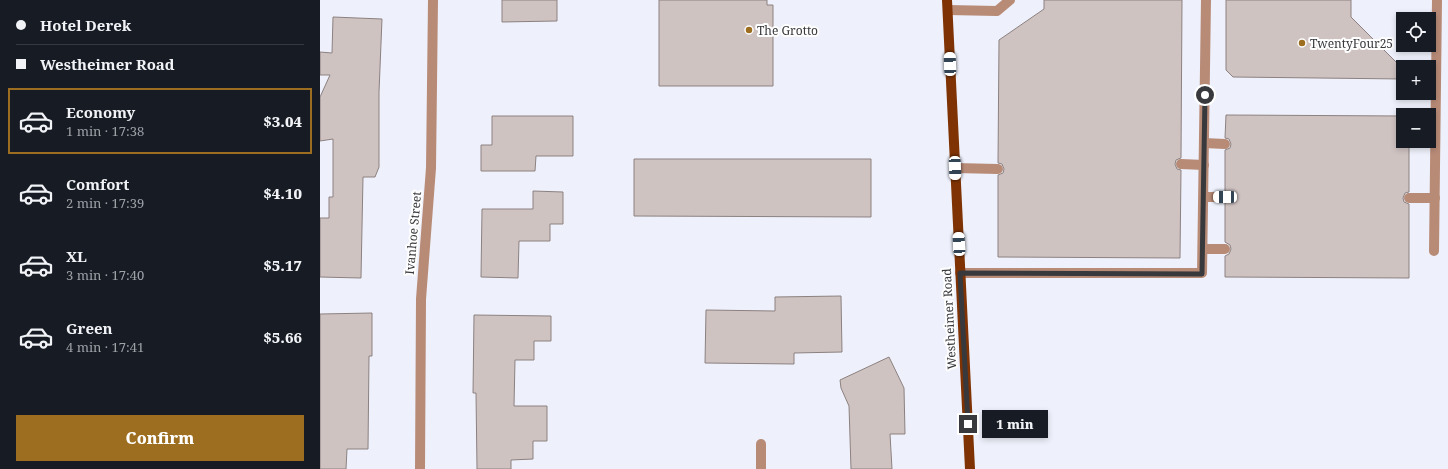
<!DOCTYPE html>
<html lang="en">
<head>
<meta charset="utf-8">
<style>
	body { margin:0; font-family:"Noto Serif",serif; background:#20242c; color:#f1f3f6; height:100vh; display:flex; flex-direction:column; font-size:15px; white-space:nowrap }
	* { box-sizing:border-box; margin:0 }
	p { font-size:13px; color:#9ea1a6 }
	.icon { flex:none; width:22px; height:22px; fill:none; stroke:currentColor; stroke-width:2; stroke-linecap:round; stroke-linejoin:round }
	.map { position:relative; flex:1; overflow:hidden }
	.sheet { display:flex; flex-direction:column; background:#171b24; width:320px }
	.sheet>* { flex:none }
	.guide { display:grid; align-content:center; height:88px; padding:0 16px; background:#171b24 }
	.controls { position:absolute; left:1076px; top:12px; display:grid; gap:8px }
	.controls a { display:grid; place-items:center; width:40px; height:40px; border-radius:0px; background:#171b24; box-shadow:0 2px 6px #0003; font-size:20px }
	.end { position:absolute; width:18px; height:18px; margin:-9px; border:5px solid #38393d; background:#fff; box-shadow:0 0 0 2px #fff }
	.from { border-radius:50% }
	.bubble { position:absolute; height:28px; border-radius:0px; background:#171b24; box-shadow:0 2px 6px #0003; font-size:13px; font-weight:800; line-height:28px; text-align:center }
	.car { position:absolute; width:12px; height:24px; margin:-12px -6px; border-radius:5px; box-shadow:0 0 3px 1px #0007; background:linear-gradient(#fff 24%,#345 0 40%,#fff 0 76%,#345 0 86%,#fff 0) }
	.guide b { display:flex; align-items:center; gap:14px; height:38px; font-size:15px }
	.guide b+b { border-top:1px solid #363941 }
	.guide i { width:10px; height:10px; background:#f1f3f6 }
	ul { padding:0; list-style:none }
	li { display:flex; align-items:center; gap:12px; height:66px; margin:0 8px 6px; padding:0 8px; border:2px solid transparent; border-radius:0px }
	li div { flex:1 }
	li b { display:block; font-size:15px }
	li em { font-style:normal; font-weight:800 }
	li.active { border-color:#9d6d20 }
	li>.icon { width:36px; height:36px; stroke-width:1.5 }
	.primary-button { display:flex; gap:8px; margin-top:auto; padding:8px 16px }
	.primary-button a { flex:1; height:46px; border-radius:0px; background:#9d6d20; color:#fff; font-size:16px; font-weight:800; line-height:46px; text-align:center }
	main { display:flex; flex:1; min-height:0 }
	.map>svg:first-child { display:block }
	.building { fill:#cfc3c2; stroke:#8c8180 }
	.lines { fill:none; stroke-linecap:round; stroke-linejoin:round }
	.minor { stroke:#b88b77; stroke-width:10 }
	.major { stroke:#7f3304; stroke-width:10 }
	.route { stroke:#38393d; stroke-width:5 }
	.poi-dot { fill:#9d6d20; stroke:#fefefe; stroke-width:1.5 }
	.labels { text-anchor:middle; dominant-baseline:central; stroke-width:4; stroke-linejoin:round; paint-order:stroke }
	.poi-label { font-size:12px; fill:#38393d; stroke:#fefefe; text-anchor:start }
	.street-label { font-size:12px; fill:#38393d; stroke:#fefefe }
</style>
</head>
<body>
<main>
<section class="sheet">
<div class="guide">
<b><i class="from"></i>Hotel Derek</b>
<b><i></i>Westheimer Road</b>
</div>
<ul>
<li class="active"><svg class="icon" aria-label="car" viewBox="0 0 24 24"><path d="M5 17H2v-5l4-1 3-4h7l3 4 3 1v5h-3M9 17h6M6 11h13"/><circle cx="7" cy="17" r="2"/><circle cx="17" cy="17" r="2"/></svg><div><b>Economy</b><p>1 min · 17:38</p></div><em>$3.04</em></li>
<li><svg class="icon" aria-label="car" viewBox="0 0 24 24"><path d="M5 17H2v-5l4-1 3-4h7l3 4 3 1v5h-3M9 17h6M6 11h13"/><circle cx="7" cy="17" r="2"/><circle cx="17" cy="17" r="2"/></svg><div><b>Comfort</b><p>2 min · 17:39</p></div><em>$4.10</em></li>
<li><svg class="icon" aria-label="car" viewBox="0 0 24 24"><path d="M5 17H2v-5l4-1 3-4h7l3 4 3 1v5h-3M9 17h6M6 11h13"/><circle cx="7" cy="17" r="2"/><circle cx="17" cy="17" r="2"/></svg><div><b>XL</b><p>3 min · 17:40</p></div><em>$5.17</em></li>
<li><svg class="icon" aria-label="car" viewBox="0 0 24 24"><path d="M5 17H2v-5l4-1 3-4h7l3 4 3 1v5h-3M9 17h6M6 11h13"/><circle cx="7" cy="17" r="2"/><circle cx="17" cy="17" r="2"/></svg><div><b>Green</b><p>4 min · 17:41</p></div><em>$5.66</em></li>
</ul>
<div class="primary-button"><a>Confirm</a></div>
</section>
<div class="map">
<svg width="1128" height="469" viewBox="0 0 1128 469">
	<rect width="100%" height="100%" fill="#eef1fb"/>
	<g class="building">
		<polygon points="182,0 237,0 237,21 182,22"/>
		<polygon points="339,0 447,0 447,5 453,5 453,86 339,86"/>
		<polygon points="724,0 862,0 861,158 856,160 855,164 857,169 861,170 860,258 678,257 678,175 683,173 684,169 682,164 678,163 679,40 724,9"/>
		<polygon points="906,0 1031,0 1031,17 1083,69 1083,79 913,77 906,70"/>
		<polygon points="13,17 62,19 59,92 59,167 55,177 43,177 41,278 0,277 0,218 9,218 9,197 13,197 13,139 0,141 0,97 10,75 0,75 0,52 12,53"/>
		<polygon points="906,115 1083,116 1083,141 1089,141 1089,192 1085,193 1083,198 1084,202 1089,204 1089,278 905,277 905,256 909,254 911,249 910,245 905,242 905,203 909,202 911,197 910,193 905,191 905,150 910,148 911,144 909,139 905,138"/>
		<polygon points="172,116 253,116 253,156 216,156 215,171 161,171 161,145 172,145"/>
		<polygon points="314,159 551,159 551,217 314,216"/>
		<polygon points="213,191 243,192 243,224 230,224 230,241 199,241 198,278 161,277 162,209 213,209"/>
		<polygon points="521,296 522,352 474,353 474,364 385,363 386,310 455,311 455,297"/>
		<polygon points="52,313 52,356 49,356 48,449 27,449 26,469 0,469 0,314"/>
		<polygon points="154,315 231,316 231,341 214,341 214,360 195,360 194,406 227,406 227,441 213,441 213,459 191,460 191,469 157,469 156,393 153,393"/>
		<polygon points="569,357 584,388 585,434 570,434 572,469 531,469 529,406 521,388 520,380"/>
	</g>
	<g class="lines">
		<g class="minor">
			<polyline points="628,10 677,11 690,0"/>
			<polyline points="884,143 905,144"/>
			<polyline points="861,164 884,165"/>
			<polyline points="635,168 678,169"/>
			<polyline points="884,197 905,197"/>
			<polyline points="1089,198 1115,198"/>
			<polyline points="883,249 905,249"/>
			<polyline points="1114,251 1117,0"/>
			<polyline points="640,273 882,273 886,0"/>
			<polyline points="100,469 101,299 111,168 113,0"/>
			<polyline points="441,469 441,444"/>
		</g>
		<polyline class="major" points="627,0 650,469"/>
	</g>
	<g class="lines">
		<polyline class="route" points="648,424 640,273 882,274 885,95"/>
	</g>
	<g class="poi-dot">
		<circle cx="429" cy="30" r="4"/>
		<circle cx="982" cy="43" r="4"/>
	</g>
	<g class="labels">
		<g class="poi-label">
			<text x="437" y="30">The Grotto</text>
			<text x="990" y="43">TwentyFour25</text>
		</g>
		<g class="street-label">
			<text transform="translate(93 233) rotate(-85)">Ivanhoe Street</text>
			<text transform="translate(629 319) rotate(-93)">Westheimer Road</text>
		</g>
	</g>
</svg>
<div class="controls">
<a><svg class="icon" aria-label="locate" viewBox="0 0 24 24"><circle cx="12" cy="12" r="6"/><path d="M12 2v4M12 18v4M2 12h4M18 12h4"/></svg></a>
<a>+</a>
<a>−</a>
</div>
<i class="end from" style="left:885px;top:95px"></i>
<i class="end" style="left:648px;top:424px"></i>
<div class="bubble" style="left:662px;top:410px;width:66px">1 min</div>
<i class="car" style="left:630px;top:64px;rotate:358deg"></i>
<i class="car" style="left:635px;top:168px;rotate:178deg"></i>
<i class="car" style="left:905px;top:197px;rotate:270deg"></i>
<i class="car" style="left:639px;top:244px;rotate:357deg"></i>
</div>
</main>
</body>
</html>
